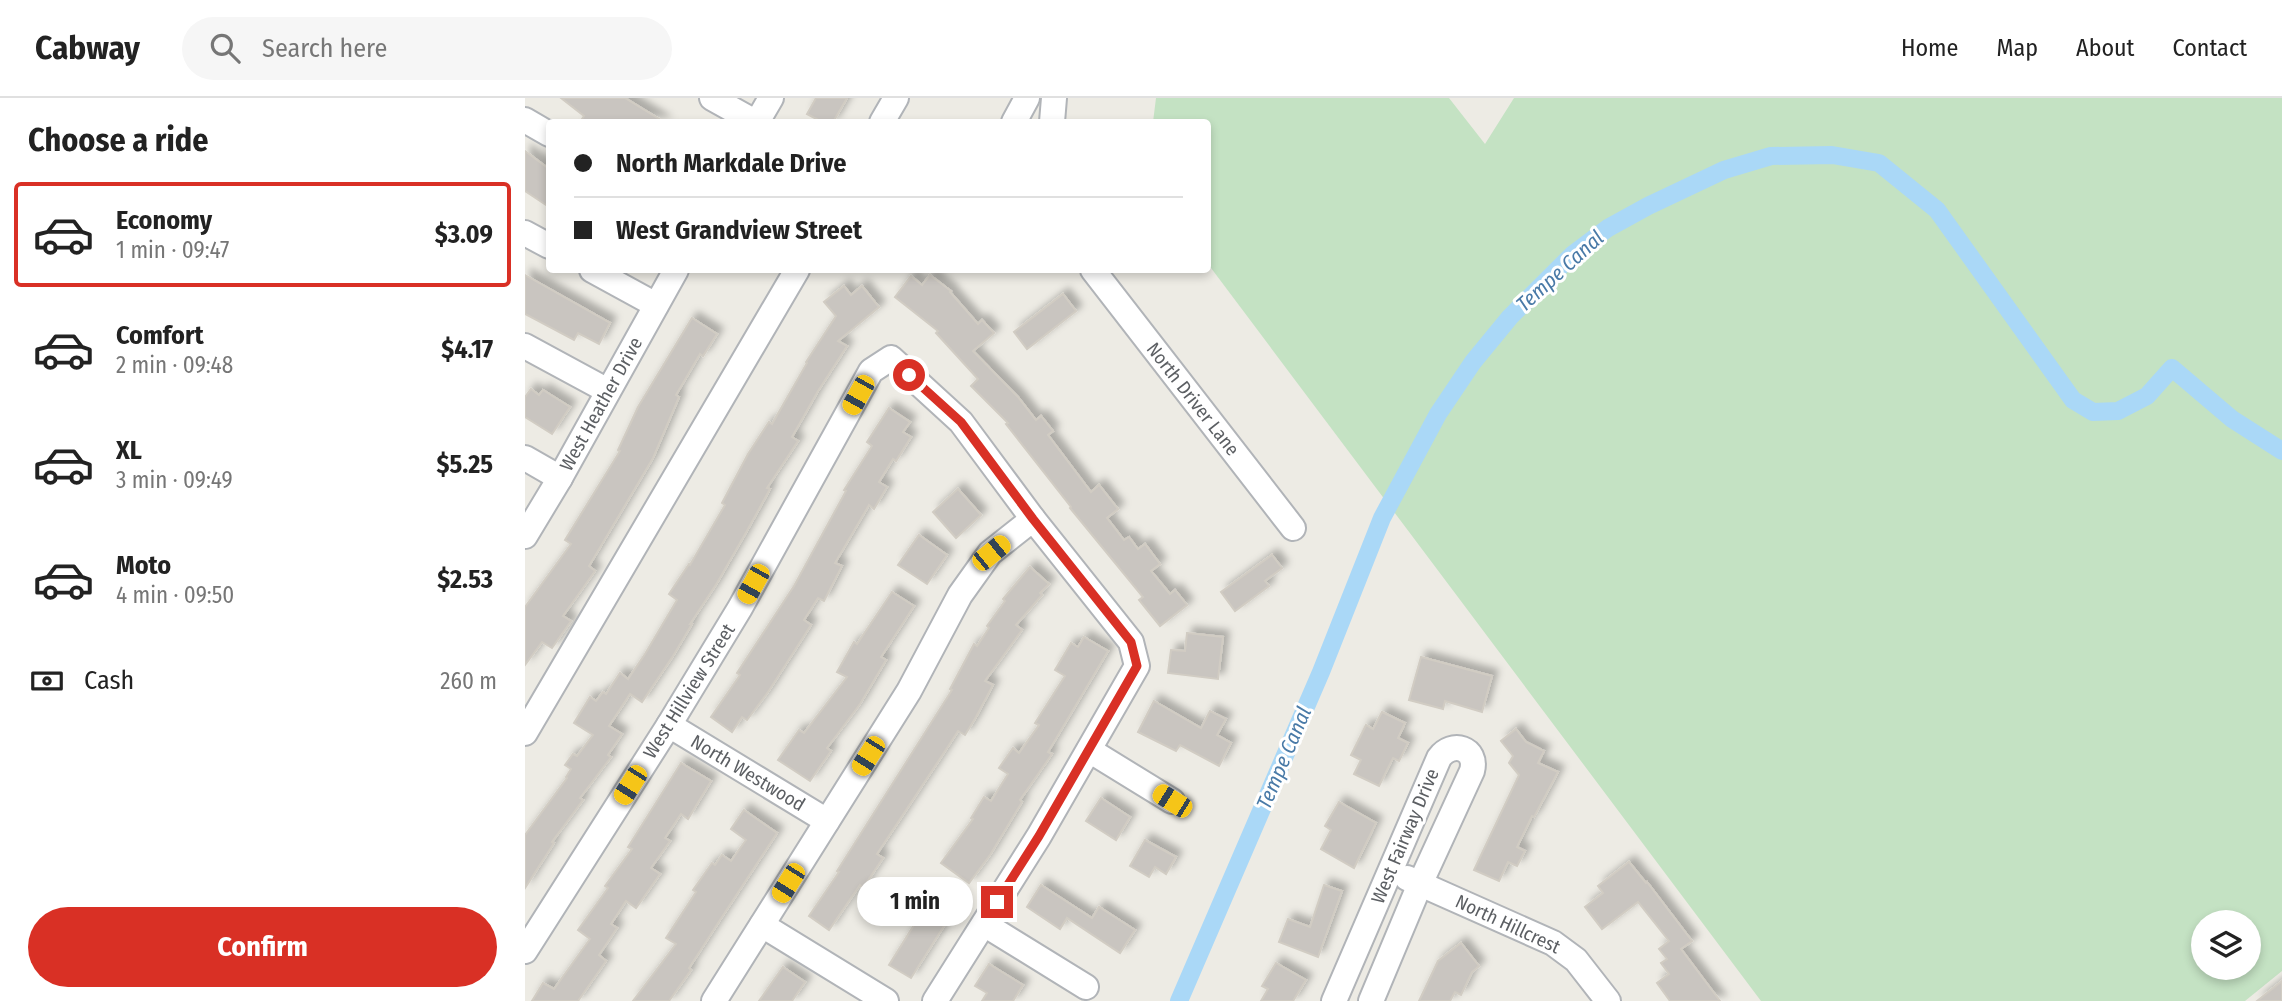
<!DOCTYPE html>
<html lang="en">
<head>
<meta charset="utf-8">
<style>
	body { margin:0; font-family:"Fira Sans Condensed",sans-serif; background:#f6f6f6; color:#222; height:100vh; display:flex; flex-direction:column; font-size:26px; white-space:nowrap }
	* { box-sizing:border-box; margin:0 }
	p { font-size:23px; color:#767676 }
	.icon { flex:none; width:38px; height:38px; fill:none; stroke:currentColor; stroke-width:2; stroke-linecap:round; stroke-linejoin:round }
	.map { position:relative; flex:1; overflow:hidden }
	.sheet { display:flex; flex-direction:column; background:#fff; width:525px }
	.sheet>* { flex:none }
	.hud { position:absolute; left:21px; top:21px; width:665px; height:154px; border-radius:7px; box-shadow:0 4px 10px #0003; display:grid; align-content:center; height:154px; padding:0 28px; background:#fff }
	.buttons { position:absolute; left:1666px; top:812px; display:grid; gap:14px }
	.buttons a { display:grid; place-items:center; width:70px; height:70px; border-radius:50%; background:#fff; box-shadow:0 4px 10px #0003; font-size:35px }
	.end { position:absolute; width:32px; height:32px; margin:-16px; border:9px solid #d93025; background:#fff; box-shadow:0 0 0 4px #fff }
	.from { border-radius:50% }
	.bubble { position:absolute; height:49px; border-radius:24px; background:#fff; box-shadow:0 4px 10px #0003; font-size:23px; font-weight:700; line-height:49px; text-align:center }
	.car { position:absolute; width:21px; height:42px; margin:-21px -10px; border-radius:9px; box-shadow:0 0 5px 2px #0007; background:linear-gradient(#f5c518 24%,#345 0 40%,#f5c518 0 76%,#345 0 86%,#f5c518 0) }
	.hud b { display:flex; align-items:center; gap:24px; height:66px; font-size:26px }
	.hud b+b { border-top:2px solid #e0e0e0 }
	.hud i { width:18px; height:18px; background:#222 }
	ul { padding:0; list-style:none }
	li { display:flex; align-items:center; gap:21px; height:105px; margin:0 14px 10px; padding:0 14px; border:4px solid transparent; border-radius:7px }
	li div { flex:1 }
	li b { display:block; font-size:26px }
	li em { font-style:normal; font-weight:700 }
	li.on { border-color:#d93025 }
	li>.icon { width:63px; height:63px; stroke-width:1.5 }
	h2 { padding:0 28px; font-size:32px; line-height:84px }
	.pay { display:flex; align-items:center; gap:18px; height:77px; padding:0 28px; font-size:26px }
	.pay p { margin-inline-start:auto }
	.action { display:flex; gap:14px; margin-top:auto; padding:14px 28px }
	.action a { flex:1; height:80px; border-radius:42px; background:#d93025; color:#fff; font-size:28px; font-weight:700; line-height:80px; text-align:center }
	header { display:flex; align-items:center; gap:42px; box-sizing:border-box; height:98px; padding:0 35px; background:#fff; border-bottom:2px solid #e0e0e0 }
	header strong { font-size:33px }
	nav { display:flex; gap:38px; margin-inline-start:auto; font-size:24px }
	.search { width:490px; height:63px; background:#f6f6f6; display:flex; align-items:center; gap:18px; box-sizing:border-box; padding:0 24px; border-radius:38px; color:#767676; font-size:26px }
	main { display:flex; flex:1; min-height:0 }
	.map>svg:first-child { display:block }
	.green { fill:#c4e2c3; fill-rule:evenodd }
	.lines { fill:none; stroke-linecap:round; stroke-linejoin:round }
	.canal { stroke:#aad8f7; stroke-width:18 }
	.building { fill:#c9c5c0; stroke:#d1ccc3; stroke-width:2; filter:url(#shadow) }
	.minor-casing { stroke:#b1b4b8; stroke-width:28 }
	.minor { stroke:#fff; stroke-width:24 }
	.route { stroke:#d93025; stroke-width:9 }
	.labels { text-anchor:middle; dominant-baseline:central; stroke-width:6; stroke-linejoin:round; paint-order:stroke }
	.street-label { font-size:19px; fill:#5c5f63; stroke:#fff }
	.water-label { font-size:21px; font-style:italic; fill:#497aa7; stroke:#fff }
</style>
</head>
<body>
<header>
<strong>Cabway</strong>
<div class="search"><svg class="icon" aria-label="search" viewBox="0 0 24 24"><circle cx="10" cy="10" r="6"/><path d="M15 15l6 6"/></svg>Search here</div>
<nav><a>Home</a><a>Map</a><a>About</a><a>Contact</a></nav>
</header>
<main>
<section class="sheet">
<h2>Choose a ride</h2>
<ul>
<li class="on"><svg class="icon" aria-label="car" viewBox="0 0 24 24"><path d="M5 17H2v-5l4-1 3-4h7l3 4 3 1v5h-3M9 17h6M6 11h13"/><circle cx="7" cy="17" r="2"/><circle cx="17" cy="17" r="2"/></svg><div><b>Economy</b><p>1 min · 09:47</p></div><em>$3.09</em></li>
<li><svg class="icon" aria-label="car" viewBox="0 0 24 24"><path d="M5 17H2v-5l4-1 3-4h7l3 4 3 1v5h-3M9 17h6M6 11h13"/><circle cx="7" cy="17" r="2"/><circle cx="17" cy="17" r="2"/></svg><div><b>Comfort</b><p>2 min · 09:48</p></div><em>$4.17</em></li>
<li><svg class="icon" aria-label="car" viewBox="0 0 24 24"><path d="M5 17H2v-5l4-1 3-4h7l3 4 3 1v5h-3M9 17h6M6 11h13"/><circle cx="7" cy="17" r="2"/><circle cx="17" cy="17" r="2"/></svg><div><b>XL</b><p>3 min · 09:49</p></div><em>$5.25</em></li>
<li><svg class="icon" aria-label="car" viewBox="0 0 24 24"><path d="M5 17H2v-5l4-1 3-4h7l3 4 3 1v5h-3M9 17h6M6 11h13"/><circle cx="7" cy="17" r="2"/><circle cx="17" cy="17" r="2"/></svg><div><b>Moto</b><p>4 min · 09:50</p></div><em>$2.53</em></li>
</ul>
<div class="pay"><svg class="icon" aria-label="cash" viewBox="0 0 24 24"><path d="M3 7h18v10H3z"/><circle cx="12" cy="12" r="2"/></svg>Cash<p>260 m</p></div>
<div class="action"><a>Confirm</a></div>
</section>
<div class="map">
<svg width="1757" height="903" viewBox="0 0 1757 903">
	<defs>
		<filter id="shadow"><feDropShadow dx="6" dy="-6" stdDeviation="3.5" flood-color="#0004"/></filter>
	</defs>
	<rect width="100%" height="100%" fill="#edebe4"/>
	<path class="green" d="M631,0H924L960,46L989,0H1757V873L1720,903H1236L683,166L682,24H628ZM1678,824H1724V870H1678Z"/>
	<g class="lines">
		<polyline class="canal" points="654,903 796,574 857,420 913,316 948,264 985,219 1047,157 1083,130 1123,108 1199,72 1246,58 1307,57 1354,65 1412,112 1548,302 1568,314 1593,313 1622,298 1647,270 1707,321 1757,353"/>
	</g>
	<g class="building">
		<polygon points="36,0 100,0 139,24 55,24 59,18"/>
		<polygon points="291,0 322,0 308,24 297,24 282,16"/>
		<polygon points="0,53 24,71 24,109 0,93"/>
		<polygon points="0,177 85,225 74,246 53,235 49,242 0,216"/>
		<polygon points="405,177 426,193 425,194 453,226 457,222 469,235 448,253 493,299 511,322 516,318 528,333 523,337 566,394 574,387 593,411 582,420 599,442 604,439 613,451 620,446 635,466 626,473 645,496 650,492 662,507 635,528 614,502 618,499 545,410 546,409 481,326 483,325 446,288 453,281 411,235 413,233 370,199 386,178 397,187"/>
		<polygon points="319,188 326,197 337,188 354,209 313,243 322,248 293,293 267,339 273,343 242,390 245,391 223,431 192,485 165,526 167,526 148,558 117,604 105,596 84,628 97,636 83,657 86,659 55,700 58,702 27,744 29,745 0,790 0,737 42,680 41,679 46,671 40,667 48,656 52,658 68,637 49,625 65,599 71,603 78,594 81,596 95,575 103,581 120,556 152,502 144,496 164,466 165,467 200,407 197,405 223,356 244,324 247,326 282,265 281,264 311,218 299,204"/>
		<polygon points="538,196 551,213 502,251 489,234"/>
		<polygon points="167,220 192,236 178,258 175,256 151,297 154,299 128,360 64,468 70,473 38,518 46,523 27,550 17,544 0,567 0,509 46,446 40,442 95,353 93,352 113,309"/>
		<polygon points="6,291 14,297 18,292 45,309 27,336 0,319 0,299"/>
		<polygon points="364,310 385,324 378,334 386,339 371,363 368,361 354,384 362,389 349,411 344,407 310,465 317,468 299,503 293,500 279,522 286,527 243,594 222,622 217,619 207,634 186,619 215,577 212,575 269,488 321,393 319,392 347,348 342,344"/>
		<polygon points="433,391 456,417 431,440 408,414"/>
		<polygon points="394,437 422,457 402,486 373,467"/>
		<polygon points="747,457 757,470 740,483 744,488 710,513 696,494"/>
		<polygon points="505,469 524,486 515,495 517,497 491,527 497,532 460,583 468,587 451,619 440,637 433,633 422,650 352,756 358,760 338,790 335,787 304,832 284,818 314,774 312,773 427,592 425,591 449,546 452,548 464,530 462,528 480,503 478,501"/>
		<polygon points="367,494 389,508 356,559 361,562 335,606 302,650 306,653 285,683 253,662 274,632 279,635 322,579 312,574 329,544 332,546"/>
		<polygon points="662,535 698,539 693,581 643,575 646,552 660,553"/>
		<polygon points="559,539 583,553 523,654 527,656 495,702 497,704 465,757 444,785 416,765 448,721 446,720 459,699 466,703 483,676 474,670 488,650 494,655 514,627 510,625 540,578 530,572 546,545 553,549"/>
		<polygon points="896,559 967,578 957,614 920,603 918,611 884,602"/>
		<polygon points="629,603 676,630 685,613 701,621 692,637 706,645 694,668 655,647 651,653 613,634"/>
		<polygon points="857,614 880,625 873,640 883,645 874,663 868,660 854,688 829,676 836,662 826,657 841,627 848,631"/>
		<polygon points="991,631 1001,644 1019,653 1013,665 1033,674 1009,719 1007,718 992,749 1000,753 992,768 983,764 974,783 949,772 994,677 984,665 988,658 976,643"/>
		<polygon points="156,665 186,683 163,721 156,716 140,740 145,743 126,770 135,776 111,810 101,803 86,826 92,830 74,857 81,863 53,903 7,903 18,885 29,891 65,841 53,832 83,790 80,788 107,751 103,749"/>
		<polygon points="576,700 605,719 591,742 561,723"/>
		<polygon points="814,704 851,725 829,770 796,751 806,732 800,728"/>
		<polygon points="219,712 252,735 195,822 164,870 166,872 144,903 108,903 151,846 141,840 171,794 168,792 187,765 190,767 197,757 206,763 221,742 206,731"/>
		<polygon points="620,742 651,759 641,776 630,769 624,779 605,768"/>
		<polygon points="1104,764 1121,785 1122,784 1167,843 1156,851 1195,903 1145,903 1132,885 1144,876 1136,865 1142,861 1134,851 1144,843 1113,804 1077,831 1060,809 1078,795 1073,788"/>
		<polygon points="516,787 567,820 574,809 610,832 595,855 542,820 535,831 502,809"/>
		<polygon points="799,787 817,793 793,859 754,844 763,821 785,829"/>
		<polygon points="409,795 431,809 386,880 364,867"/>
		<polygon points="936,845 954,868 947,874 936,897 930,894 925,903 894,903 913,863"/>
		<polygon points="751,865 781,882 768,903 736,903 743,891 737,888"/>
		<polygon points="464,866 498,887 488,903 457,903 462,895 450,888"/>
		<polygon points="258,869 280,884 267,903 234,903"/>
		<polygon points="1757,883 1757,903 1732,903"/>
	</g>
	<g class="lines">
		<g class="minor-casing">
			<g id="minor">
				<polyline points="187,0 230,24"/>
				<polyline points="0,22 24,36"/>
				<polyline points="232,24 246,0"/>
				<polyline points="357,24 371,0"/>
				<polyline points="489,24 502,0"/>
				<polyline points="527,24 529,0"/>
				<polyline points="0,135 24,148"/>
				<polyline points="67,172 131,207"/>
				<polyline points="568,172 768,430"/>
				<polyline points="0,248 83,293"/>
				<polyline points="0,360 35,380"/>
				<polyline points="0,438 35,380 151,172"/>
				<polyline points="144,627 302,723"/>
				<polyline points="0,635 272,172"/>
				<polyline points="564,652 647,703"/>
				<polyline points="882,780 1028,845 1051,862 1083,903"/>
				<polyline points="459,826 561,889"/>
				<polyline points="237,827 361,903"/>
				<polyline points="0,853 144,627 215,510 346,273 366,260 436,324 508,421 606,544 612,568 514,738 410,903"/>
				<polyline points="189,903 384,593 435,497 465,455 508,421"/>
				<path d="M809,903L914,660C927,642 953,650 947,673L895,786L846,903"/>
			</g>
		</g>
		<use href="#minor" class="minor"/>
	</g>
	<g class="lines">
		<polyline class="route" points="384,277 436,324 508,421 606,544 612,568 514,738 472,804"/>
	</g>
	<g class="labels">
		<g class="street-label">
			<text transform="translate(668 301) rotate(52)">North Driver Lane</text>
			<text transform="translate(76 306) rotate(-61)">West Heather Drive</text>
			<text transform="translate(164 593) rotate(-58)">West Hillview Street</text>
			<text transform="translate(223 675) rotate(31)">North Westwood</text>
			<text transform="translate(880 738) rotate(-67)">West Fairway Drive</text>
			<text transform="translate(983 826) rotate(25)">North Hillcrest</text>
		</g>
		<g class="water-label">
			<text transform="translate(1035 173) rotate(-42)">Tempe Canal</text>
			<text transform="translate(759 660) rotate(-67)">Tempe Canal</text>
		</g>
	</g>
</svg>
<div class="buttons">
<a><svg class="icon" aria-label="layers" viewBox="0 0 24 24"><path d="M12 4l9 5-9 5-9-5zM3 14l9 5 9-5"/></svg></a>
</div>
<i class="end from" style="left:384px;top:277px"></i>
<i class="end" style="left:472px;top:804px"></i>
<div class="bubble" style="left:332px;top:779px;width:116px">1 min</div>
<i class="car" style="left:333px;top:297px;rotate:209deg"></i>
<i class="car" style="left:466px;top:455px;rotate:51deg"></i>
<i class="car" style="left:228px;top:486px;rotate:209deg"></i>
<i class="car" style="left:343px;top:658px;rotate:212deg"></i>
<i class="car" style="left:105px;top:687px;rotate:212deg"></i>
<i class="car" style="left:647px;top:703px;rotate:302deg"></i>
<i class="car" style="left:263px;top:785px;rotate:212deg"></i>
<div class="hud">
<b><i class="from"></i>North Markdale Drive</b>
<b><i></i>West Grandview Street</b>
</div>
</div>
</main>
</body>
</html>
